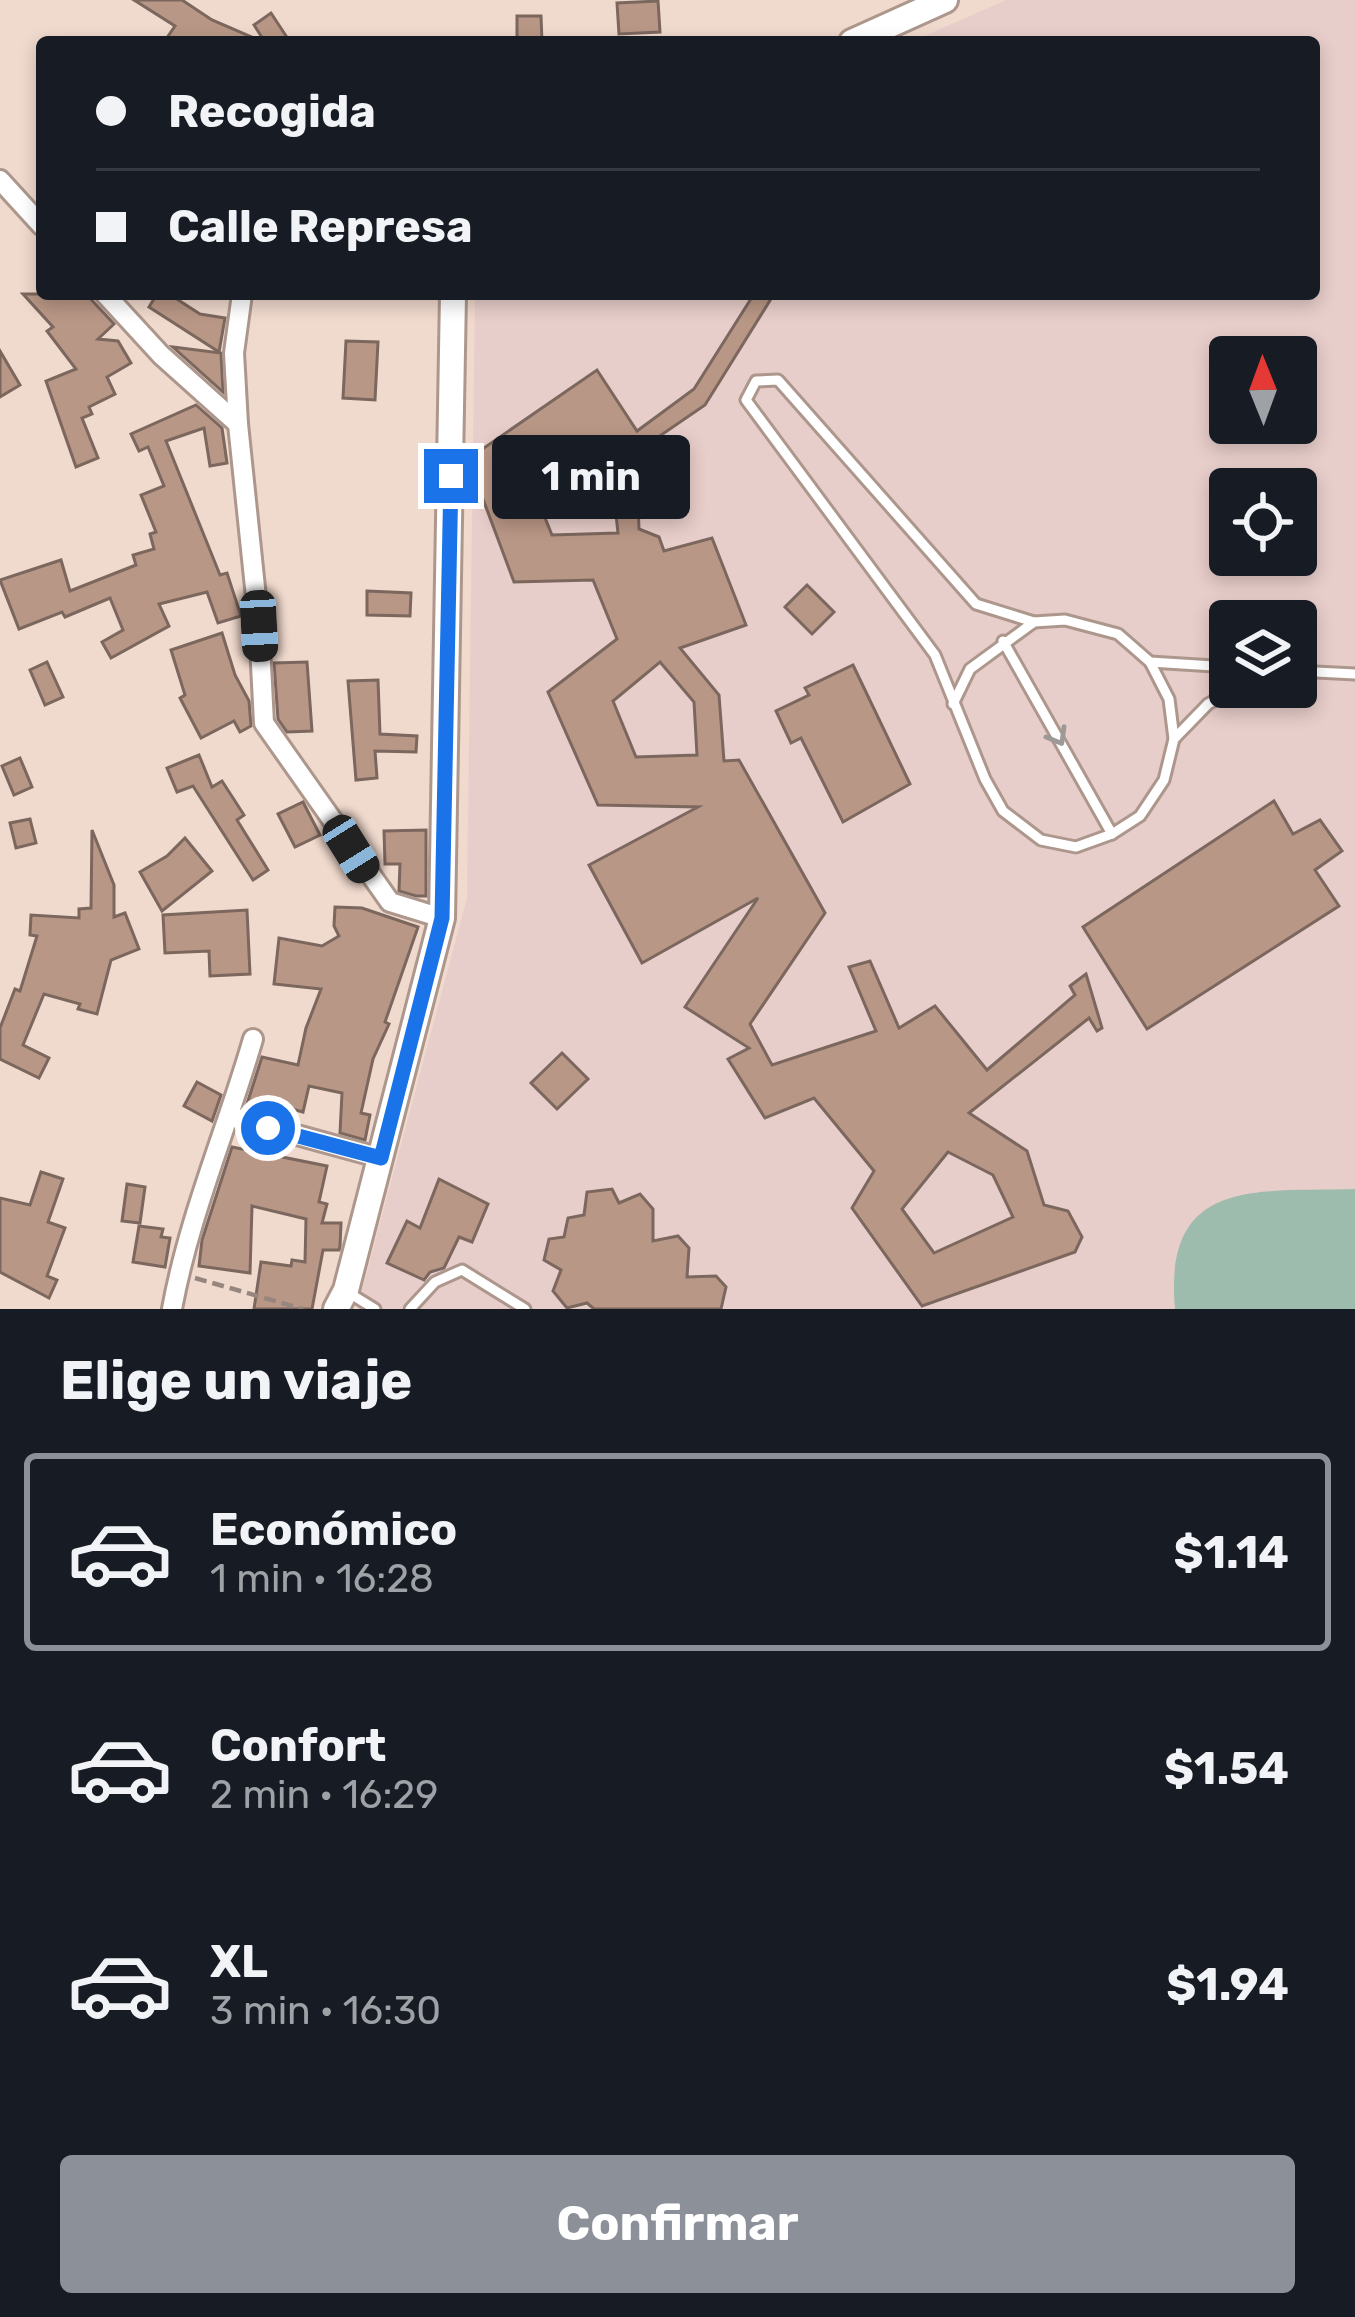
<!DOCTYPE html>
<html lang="es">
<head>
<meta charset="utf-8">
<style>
	body { margin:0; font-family:Rubik,sans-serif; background:#242831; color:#f1f3f6; height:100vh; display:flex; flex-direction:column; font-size:45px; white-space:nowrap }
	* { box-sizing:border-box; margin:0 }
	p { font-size:39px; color:#9ea1a6 }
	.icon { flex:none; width:66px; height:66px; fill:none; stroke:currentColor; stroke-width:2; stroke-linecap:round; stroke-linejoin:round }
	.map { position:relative; height:1309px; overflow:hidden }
	.sheet { display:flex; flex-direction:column; background:#171b24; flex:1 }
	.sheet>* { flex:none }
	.hud { position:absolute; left:36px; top:36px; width:1284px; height:264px; border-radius:12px; box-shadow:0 6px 18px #0003; display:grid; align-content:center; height:264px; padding:0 60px; background:#171b24 }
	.needle { width:78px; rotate:359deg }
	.fabs { position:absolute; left:1209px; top:336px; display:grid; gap:24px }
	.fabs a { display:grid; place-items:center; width:108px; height:108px; border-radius:12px; background:#171b24; box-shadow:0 6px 18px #0003; font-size:60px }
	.end { position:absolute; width:54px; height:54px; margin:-27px; border:15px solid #1a73e8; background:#fff; box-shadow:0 0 0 6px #fff }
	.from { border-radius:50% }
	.bubble { position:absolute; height:84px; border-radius:12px; background:#171b24; box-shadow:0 6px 18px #0003; font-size:39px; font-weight:700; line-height:84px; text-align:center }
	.car { position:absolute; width:36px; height:72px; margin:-36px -18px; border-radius:15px; box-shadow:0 0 9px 3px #0007; background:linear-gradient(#222 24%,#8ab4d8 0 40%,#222 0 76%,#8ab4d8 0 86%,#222 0) }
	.hud b { display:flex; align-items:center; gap:42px; height:114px; font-size:45px }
	.hud b+b { border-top:3px solid #363941 }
	.hud i { width:30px; height:30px; background:#f1f3f6 }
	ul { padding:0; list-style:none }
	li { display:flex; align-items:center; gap:36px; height:198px; margin:0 24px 18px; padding:0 36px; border:6px solid transparent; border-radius:12px }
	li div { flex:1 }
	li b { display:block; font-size:45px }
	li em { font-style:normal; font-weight:700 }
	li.selected { border-color:#8c9099 }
	li>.icon { width:108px; height:108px; stroke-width:1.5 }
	h2 { padding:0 60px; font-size:54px; line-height:144px }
	.action { display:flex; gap:24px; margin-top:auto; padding:24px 60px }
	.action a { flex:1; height:138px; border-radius:12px; background:#8c9099; color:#fff; font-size:48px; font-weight:700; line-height:138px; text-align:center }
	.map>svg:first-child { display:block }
	.education { fill:#e8ceca; fill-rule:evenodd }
	.green { fill:#9ebcae }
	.building { fill:#b99786; stroke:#7b675d; stroke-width:3; fill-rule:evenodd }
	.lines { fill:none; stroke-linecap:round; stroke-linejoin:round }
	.service-casing { stroke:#ad978c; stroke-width:15 }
	.minor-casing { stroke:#ad978c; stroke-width:24 }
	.tertiary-casing { stroke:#ad978c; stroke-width:30 }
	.path { stroke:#97867e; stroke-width:4.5; stroke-dasharray:12 6; stroke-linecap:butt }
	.service { stroke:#fff; stroke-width:9 }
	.minor { stroke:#fff; stroke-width:18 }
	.tertiary { stroke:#fff; stroke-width:24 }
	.oneway { stroke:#9d9998 }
	.route { stroke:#1a73e8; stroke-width:15 }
</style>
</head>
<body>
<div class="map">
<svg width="1355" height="1309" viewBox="0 0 1355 1309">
	<rect width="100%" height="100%" fill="#f0d9cd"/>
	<path class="education" d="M1006,0H1355V1309H357L467,898L475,294H1314V42H911ZM1230,357H1296V423H1230ZM1230,489H1296V555H1230ZM1230,621H1296V687H1230Z"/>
	<path class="green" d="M1355,1189V1309H1175C1163,1176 1257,1192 1355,1189Z"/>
	<g class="building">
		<polygon points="134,0 182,0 212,20 263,42 164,42 175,26"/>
		<polygon points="658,1 660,32 619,34 617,3"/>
		<polygon points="271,13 290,42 265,42 254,25"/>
		<polygon points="517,16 541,16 542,42 517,42"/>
		<polygon points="23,294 86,294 114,324 98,339 118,341 131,363 107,377 115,394 89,407 92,414 82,418 98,458 76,467 46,381 76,369 47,331 53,327"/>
		<polygon points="157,294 169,294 200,314 225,318 219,352 149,307"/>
		<path d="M754,294H774L705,405L626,459L637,474L639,529L659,537L664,551L712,538L746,625L680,648L719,695L724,761L739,760L825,913L750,1024L772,1065L876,1031L849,967L870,961L899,1028L935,1006L987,1070L1075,995L1070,986L1086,974L1102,1028L1097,1031L1089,1018L969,1113L1027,1151L1044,1205L1068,1211L1082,1237L1075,1252L922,1306L852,1208L874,1171L814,1098L765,1118L728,1059L749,1048L685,1007L758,898L642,963L589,865L698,807L598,805L548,692L617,639L593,580L514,582L468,459L597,370L637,431L694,389ZM578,437L612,477L618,533L552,535L528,476ZM660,662L694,702L697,755L636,757L613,701ZM948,1152L993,1175L1013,1217L934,1253L902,1209Z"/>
		<polygon points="346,341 378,342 375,400 343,398"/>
		<polygon points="173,347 221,353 223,392"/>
		<polygon points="0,351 20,385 0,397"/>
		<polygon points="196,405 222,428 227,463 210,466 204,428 166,441 220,575 227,573 241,616 218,623 207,592 159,604 169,626 111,658 102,642 123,630 110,598 65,617 62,612 19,629 0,580 61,560 70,591 136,565 133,555 154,549 150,534 156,532 141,495 164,486 148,447 139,451 131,434"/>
		<polygon points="807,585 834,612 812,634 785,607"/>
		<polygon points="367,591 411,593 410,616 367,615"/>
		<polygon points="222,633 235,675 249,701 251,726 240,732 234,721 201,738 180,698 185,695 171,650"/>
		<polygon points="47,662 63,697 45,705 30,670"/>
		<polygon points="307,662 312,731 287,732 278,719 274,663"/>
		<polygon points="853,665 910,784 843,822 801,738 791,743 776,711 809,695 805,688"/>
		<polygon points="378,680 380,734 417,736 416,752 375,751 377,778 356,780 348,681"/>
		<polygon points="199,755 212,787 222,781 244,815 237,820 268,870 253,880 193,786 177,792 167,768"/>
		<polygon points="20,758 32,787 14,795 2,766"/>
		<polygon points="1274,801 1293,834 1320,820 1342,851 1315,870 1339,906 1147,1029 1083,927"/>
		<polygon points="303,802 320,835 295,847 278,814"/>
		<polygon points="30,819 36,843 16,848 10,823"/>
		<polygon points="92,830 114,885 114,917 125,913 139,949 111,960 97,1014 78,1009 80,1004 44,994 23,1045 49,1058 39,1078 0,1059 0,1028 15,989 20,991 37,936 30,935 31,915 79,918 79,909 91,908"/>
		<polygon points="426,830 426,896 416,896 399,891 400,864 385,864 384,831"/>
		<polygon points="185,838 212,871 162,911 140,872 167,856"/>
		<polygon points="335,907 362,908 418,927 385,1022 389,1024 373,1059 361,1113 370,1115 365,1140 340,1133 342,1093 309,1086 303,1112 289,1108 287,1118 246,1107 262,1057 298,1065 306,1028 321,989 274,984 279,938 322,946 339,936 334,926"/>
		<polygon points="247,910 250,974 210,976 209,951 165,953 163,915"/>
		<polygon points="562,1053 588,1079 557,1109 531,1083"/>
		<polygon points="197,1082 221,1095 212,1121 184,1106"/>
		<polygon points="232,1147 327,1166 319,1202 327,1204 322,1223 341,1223 340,1246 339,1250 323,1250 312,1309 254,1309 261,1262 291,1266 292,1260 305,1262 306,1219 252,1206 250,1273 199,1266 202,1240"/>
		<polygon points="41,1172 63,1179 48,1222 65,1228 47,1276 57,1280 49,1298 0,1272 0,1198 30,1205"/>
		<polygon points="439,1179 488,1204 472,1242 459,1237 444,1268 430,1272 424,1280 387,1263 407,1221 420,1228"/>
		<polygon points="127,1184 145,1187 140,1223 122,1221"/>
		<polygon points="612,1189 619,1203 640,1194 653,1209 653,1241 678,1236 689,1248 687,1277 716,1276 726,1287 721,1309 594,1309 587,1303 567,1308 553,1291 561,1270 544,1260 549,1239 564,1237 568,1218 584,1215 587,1192"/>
		<polygon points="139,1226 163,1229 161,1237 170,1238 165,1267 133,1262"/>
	</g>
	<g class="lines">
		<g class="service-casing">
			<g id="service">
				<polygon points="778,380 976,604 1034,622 1065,620 1118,634 1150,662 1169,699 1174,739 1164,780 1140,816 1112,834 1076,847 1041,840 1003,811 985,779 935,655 746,400 756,381"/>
				<polyline points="1003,641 1112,834"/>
				<polyline points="1150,662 1230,667"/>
				<polyline points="1296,671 1355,674"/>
				<polyline points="953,704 970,669 1034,622"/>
				<polyline points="1174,739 1208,704 1238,687"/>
				<polyline points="349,1293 375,1309"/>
				<polyline points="410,1309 435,1282 462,1270 525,1309"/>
			</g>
		</g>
		<g class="minor-casing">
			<g id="minor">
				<polyline points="0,180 42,226"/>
				<polyline points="105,294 161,355 238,424"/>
				<polyline points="242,294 234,353 238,424 259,626 264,723 390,902 442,918"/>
				<polyline points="231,1117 381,1158"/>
				<path d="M172,1309C189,1216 227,1129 253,1039"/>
			</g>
		</g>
		<g class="tertiary-casing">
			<g id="tertiary">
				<polyline points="852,42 945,0"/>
				<polyline points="336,1309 346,1290 442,918 453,294"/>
			</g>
		</g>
		<polyline class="path" points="195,1278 303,1309"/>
		<use href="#service" class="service"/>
		<use href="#minor" class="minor"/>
		<use href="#tertiary" class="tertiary"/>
	</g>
	<defs><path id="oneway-chevron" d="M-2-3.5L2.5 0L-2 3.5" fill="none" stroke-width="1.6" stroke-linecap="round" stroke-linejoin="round" transform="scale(3)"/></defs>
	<use class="oneway" href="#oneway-chevron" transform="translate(1058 737) rotate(60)"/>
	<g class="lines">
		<polyline class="route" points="268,1128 381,1158 442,918 451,476"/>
	</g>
</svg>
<div class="fabs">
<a><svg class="needle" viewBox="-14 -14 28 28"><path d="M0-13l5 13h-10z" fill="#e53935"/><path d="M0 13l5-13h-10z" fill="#9ea1a6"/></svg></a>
<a><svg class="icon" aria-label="locate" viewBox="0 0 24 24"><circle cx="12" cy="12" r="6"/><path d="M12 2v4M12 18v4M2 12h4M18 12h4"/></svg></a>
<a><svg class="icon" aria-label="layers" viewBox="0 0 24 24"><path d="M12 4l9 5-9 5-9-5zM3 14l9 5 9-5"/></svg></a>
</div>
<i class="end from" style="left:268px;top:1128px"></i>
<i class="end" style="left:451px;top:476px"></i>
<div class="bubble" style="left:492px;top:435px;width:198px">1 min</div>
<i class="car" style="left:259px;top:626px;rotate:177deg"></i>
<i class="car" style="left:351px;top:849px;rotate:148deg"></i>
<div class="hud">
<b><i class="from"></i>Recogida</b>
<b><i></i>Calle Represa</b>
</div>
</div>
<section class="sheet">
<h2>Elige un viaje</h2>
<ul>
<li class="selected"><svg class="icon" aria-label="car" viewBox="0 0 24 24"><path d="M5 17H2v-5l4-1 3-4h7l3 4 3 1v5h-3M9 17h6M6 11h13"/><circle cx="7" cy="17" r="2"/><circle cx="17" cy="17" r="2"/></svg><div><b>Económico</b><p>1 min · 16:28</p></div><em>$1.14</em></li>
<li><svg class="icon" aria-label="car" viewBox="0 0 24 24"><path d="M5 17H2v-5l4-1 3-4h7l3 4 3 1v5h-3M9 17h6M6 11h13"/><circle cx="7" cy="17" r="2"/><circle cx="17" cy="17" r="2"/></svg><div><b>Confort</b><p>2 min · 16:29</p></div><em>$1.54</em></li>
<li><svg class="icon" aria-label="car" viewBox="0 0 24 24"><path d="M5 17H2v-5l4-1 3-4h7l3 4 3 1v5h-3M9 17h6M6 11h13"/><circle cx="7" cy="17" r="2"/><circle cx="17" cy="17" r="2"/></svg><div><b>XL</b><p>3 min · 16:30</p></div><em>$1.94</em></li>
</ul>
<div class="action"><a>Confirmar</a></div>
</section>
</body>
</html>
